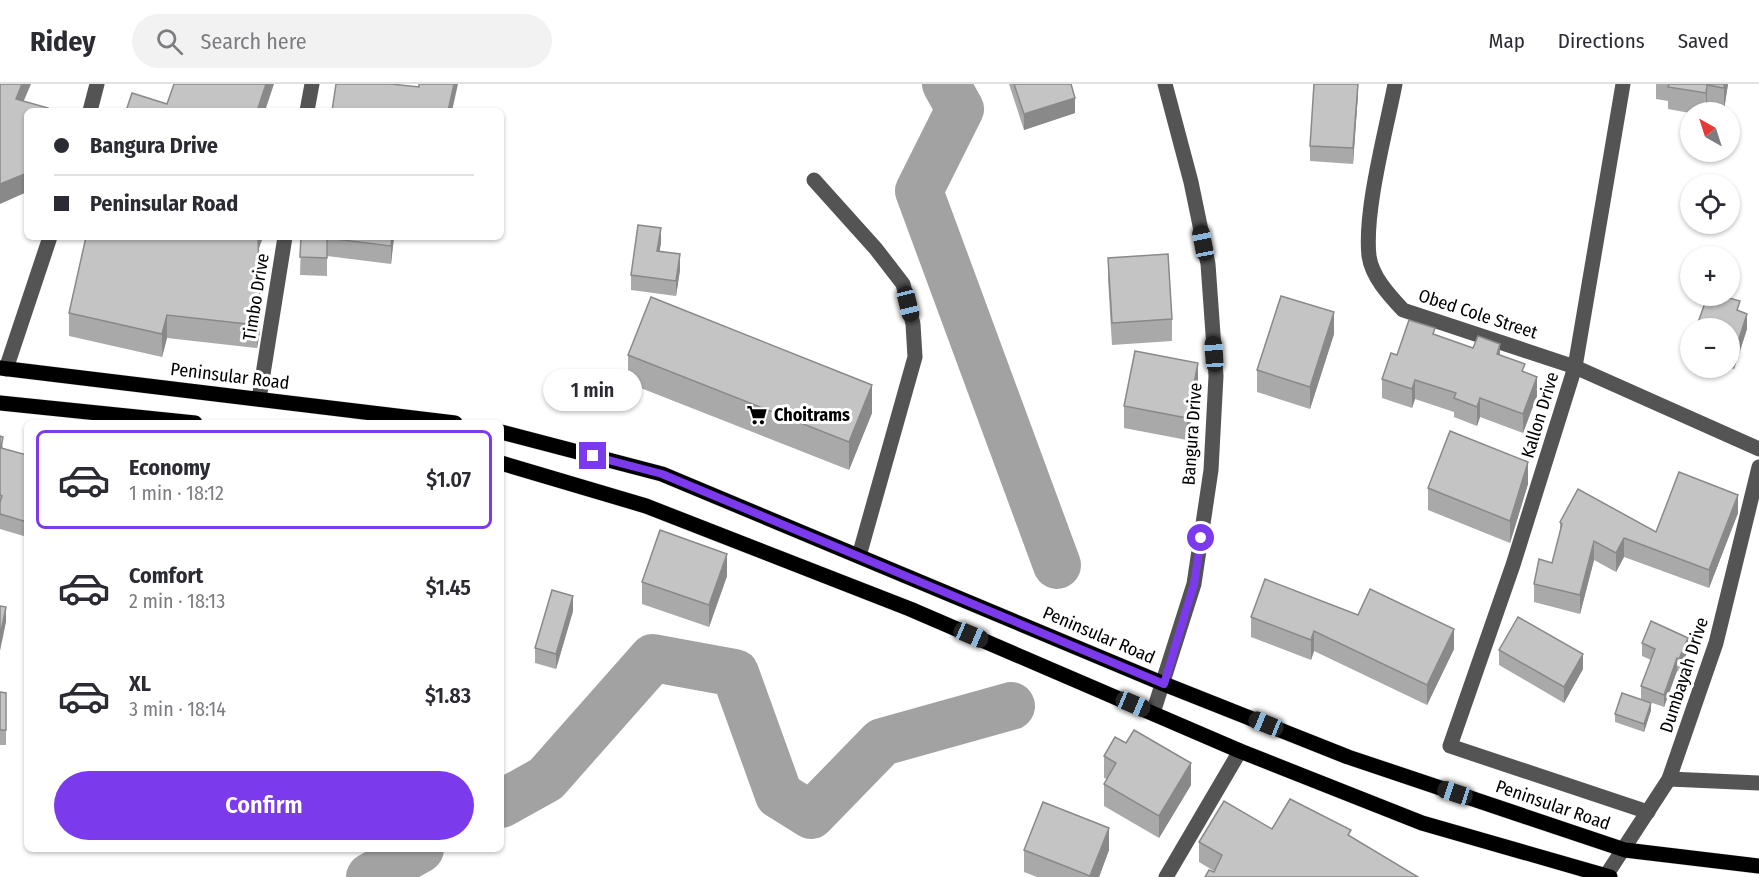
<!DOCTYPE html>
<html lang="en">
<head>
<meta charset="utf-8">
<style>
	body { margin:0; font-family:"Fira Sans Condensed",sans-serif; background:#f2f2f3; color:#2b2b33; height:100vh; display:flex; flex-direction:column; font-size:22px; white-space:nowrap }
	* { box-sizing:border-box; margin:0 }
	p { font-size:20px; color:#7c7c81 }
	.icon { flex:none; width:33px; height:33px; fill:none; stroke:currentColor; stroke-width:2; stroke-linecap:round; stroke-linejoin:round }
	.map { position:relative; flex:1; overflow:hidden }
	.details { position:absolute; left:24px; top:336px; width:480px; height:432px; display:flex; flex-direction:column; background:#fff; border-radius:9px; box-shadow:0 2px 4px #0004 }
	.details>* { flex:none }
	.hud { position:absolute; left:24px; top:24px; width:480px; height:132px; border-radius:9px; box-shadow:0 2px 4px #0004; display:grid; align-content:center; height:132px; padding:0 30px; background:#fff }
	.needle { width:39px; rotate:321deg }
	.controls { position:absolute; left:1680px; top:18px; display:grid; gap:12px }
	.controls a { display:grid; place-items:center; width:60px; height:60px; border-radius:50%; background:#fff; box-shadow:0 2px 4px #0004; font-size:30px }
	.end { position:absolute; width:27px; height:27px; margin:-14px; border:8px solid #7c3aed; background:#fff; box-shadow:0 0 0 3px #fff }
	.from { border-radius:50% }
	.bubble { position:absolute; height:42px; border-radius:21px; background:#fff; box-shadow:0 2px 4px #0004; font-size:20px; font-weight:600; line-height:42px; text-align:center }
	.car { position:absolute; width:18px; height:36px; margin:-18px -9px; border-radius:8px; box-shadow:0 0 4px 2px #0007; background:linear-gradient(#222 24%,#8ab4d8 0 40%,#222 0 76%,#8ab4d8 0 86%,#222 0) }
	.hud b { display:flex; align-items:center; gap:21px; height:57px; font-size:22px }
	.hud b+b { border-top:2px solid #e1e1e2 }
	.hud i { width:15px; height:15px; background:#2b2b33 }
	ul { padding:10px 0 0; list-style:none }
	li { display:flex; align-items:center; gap:18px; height:99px; margin:0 12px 9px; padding:0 18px; border:3px solid transparent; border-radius:9px }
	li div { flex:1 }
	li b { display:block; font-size:22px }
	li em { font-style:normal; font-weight:600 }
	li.active { border-color:#7c3aed }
	li>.icon { width:54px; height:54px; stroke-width:1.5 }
	.button { display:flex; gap:12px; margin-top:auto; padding:12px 30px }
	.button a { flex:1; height:69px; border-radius:36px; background:#7c3aed; color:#fff; font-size:24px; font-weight:600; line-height:69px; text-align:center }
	header { display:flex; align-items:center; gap:36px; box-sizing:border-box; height:84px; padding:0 30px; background:#fff; border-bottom:2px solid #e1e1e2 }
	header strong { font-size:28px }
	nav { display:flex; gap:33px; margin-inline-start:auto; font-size:21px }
	.search { width:420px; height:54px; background:#f2f2f3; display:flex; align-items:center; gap:15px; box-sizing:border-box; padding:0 21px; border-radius:33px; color:#7c7c81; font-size:22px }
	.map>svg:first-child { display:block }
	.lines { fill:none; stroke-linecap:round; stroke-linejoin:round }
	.river { stroke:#a2a2a2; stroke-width:48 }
	.major-casing { stroke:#dbdbdb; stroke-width:16 }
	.minor { stroke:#545454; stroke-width:15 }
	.major { stroke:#000; stroke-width:15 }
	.wall { fill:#a9a9a9 }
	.shaded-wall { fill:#898989 }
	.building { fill:#c4c4c4; stroke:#898989; stroke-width:1.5 }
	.route { stroke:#7c3aed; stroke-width:8 }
	.labels { text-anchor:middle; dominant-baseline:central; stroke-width:6; stroke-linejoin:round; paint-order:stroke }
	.street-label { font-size:18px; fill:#000; stroke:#fff }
	.poi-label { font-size:18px; font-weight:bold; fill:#000; stroke:#fff; text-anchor:start }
</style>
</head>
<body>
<header>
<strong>Ridey</strong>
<div class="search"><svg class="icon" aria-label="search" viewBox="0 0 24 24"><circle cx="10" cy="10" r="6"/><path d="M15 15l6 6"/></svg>Search here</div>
<nav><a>Map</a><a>Directions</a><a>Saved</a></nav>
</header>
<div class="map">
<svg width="1759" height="793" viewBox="0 0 1759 793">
	<rect width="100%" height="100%" fill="#fff"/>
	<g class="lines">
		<g class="river">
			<polyline points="946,0 960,25 919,107 1057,481"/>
			<polyline points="501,720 546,695 653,574 735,589 779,711 811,731 882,658 1011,622"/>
			<polyline points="370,793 420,765"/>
		</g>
		<g class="major-casing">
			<g id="major">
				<polyline points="0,284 455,339"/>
				<polyline points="0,319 195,339"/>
				<polyline points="501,348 662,390 1164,600 1348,673 1625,766 1759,782"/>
				<polyline points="501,379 646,422 910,525 1240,667 1422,739 1610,793"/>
			</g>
		</g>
		<g class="minor">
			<path d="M1395,0C1386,47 1364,127 1369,172C1372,193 1389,211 1403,226L1575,283L1759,365"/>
			<polyline points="1623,0 1575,283 1513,481 1450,662 1648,728"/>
			<polyline points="90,27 97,0"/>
			<polyline points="307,27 312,0"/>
			<polyline points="814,96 876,165 903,200 913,240 915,273 859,472"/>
			<polyline points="6,285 50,153"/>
			<polyline points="259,315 285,153"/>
			<polyline points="1153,629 1194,500 1211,386 1216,292 1208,180 1191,98 1165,0"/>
			<polyline points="1669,695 1759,699"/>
			<polyline points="1166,793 1240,667"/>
			<polyline points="1605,793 1669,695 1716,559 1759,383"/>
		</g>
		<use href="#major" class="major"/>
	</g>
	<g class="wall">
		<polygon points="1009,0 1071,0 1075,29 1024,46"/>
		<polygon points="1656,0 1728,0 1724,26 1707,23 1706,28 1690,29 1668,25 1668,17 1656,15"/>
		<polygon points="1358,10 1353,80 1310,77 1310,62"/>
		<polygon points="86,153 263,153 258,167 260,247 257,264 167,254 162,273 69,252 69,229"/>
		<polygon points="301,153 394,153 391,180 327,172 327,192 300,191"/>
		<polygon points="661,159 659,168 680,186 676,212 631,206 631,191"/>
		<polygon points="1108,174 1172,235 1172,257 1112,261 1108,196"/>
		<polygon points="1740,227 1747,245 1734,285 1728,284 1730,284 1730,244"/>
		<polygon points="1334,250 1310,325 1257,308 1257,286"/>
		<polygon points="1435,250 1473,264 1500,271 1525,288 1537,312 1523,349 1480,333 1477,342 1454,333 1454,328 1415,315 1412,324 1382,314 1382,295 1397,271"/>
		<polygon points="628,271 872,329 849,386 628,299"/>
		<polygon points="1198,301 1187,356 1124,344 1124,322"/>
		<polygon points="0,352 3,364 27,371 27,453 0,445"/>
		<polygon points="1528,400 1510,459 1428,426 1428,404"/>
		<polygon points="1738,429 1709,504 1624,473 1616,488 1594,476 1580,530 1534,518 1534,500 1552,479 1560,451 1560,438 1656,448"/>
		<polygon points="727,492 709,543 642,520 642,498"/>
		<polygon points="573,527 556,585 535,579 535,564"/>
		<polygon points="1358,531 1454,565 1427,621 1314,567 1311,576 1251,553 1251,533"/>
		<polygon points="1642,559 1688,566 1679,588 1677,587 1664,623 1641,615 1641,602 1651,576 1642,572"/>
		<polygon points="1499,566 1583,585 1564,619 1499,581"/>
		<polygon points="0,608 6,609 6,661 0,661"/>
		<polygon points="1651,626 1644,648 1615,638 1615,630"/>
		<polygon points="1126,659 1191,701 1159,754 1104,722 1104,700 1107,695 1104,694 1104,672"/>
		<polygon points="1272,745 1351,746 1214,788 1214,787 1199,778 1199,758"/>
		<polygon points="1024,766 1109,766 1099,793 1037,793 1024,788"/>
	</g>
	<g class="shaded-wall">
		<polygon points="22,0 31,0 16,35 16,15"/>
		<polygon points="266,0 274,0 265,27 257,27"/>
		<polygon points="454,0 458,0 452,27 448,27"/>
		<polygon points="1358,0 1358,10 1353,80 1353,64"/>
		<polygon points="1724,0 1728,0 1724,26"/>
		<polygon points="1707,1 1707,23 1706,28 1706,9"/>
		<polygon points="1075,14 1075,29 1024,46 1024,30"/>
		<polygon points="27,89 27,108 0,120 0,100"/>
		<polygon points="661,144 661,159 657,183 657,167"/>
		<polygon points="257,153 263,153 257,169"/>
		<polygon points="392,153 394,153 391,180 391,162"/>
		<polygon points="680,170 680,186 676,212 676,197"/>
		<polygon points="260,224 260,247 257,264 257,241"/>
		<polygon points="1334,228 1334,250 1310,325 1310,303"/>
		<polygon points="1747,230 1747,245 1734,285 1734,270"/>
		<polygon points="167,231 167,254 162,273 162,250"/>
		<polygon points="1500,260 1500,279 1497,270"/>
		<polygon points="1198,279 1198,301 1187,356 1187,334"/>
		<polygon points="1537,293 1537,312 1523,349 1523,330"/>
		<polygon points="1415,296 1415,315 1412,324 1412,305"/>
		<polygon points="872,301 872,329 849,386 849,358"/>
		<polygon points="1480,314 1480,333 1477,342 1477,323"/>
		<polygon points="1528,378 1528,400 1510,459 1510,437"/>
		<polygon points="1738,411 1738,429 1709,504 1709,486"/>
		<polygon points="1624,454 1624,473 1616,488 1616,469"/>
		<polygon points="1594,457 1594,476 1580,530 1580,511"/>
		<polygon points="727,470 727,492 709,543 709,521"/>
		<polygon points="573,512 573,527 556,585 556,570"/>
		<polygon points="6,523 6,538 0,567 0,552"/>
		<polygon points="1454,545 1454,565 1427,621 1427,601"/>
		<polygon points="1314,547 1314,567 1311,576 1311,556"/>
		<polygon points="1688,554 1688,566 1679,588 1679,575"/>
		<polygon points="1583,570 1583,585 1564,619 1564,603"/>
		<polygon points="1677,574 1677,587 1664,623 1664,611"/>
		<polygon points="1651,619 1651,626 1644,648 1644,640"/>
		<polygon points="1191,679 1191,701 1159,754 1159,732"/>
		<polygon points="1109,744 1109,766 1099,793 1090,793"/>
	</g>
	<g class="building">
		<polygon points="0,0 22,0 16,15 48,24 47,27 27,27 27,89 0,100"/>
		<polygon points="174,0 266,0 257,27 126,27 132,9 167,20"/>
		<polygon points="336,0 391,0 419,3 419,0 454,0 448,27 332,27"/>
		<polygon points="1014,0 1071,0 1075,14 1024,30"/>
		<polygon points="1314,0 1358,0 1353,64 1310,62"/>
		<polygon points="1669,0 1724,0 1724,4 1707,1 1706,9 1668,3"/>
		<polygon points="638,141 661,144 657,167 680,170 676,197 631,191"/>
		<polygon points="86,153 258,153 260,224 257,241 167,231 162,250 69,229"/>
		<polygon points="301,153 392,153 391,162 327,154 327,174 300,173"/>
		<polygon points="1168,170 1172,235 1112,239 1108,174"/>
		<polygon points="1281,212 1334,228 1310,303 1257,286"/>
		<polygon points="1719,212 1722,212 1740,217 1737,226 1747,230 1734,270 1730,269 1730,244 1696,244 1706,216 1716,220"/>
		<polygon points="651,213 872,301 849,358 628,271"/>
		<polygon points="1409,236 1435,244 1433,250 1473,264 1478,252 1500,260 1497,270 1525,280 1522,287 1537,293 1523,330 1480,314 1477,323 1454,314 1456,309 1415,296 1412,305 1382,295 1391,269 1397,271"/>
		<polygon points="1135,267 1198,279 1187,334 1124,322"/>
		<polygon points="1450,347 1528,378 1510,437 1428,404"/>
		<polygon points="0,352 3,353 1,364 27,371 27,438 0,430 0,418 2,412 0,411"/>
		<polygon points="1679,388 1738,411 1709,486 1624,454 1616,469 1594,457 1580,511 1534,500 1539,475 1552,479 1562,440 1560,438 1578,405 1656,448"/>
		<polygon points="660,446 727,470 709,521 642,498"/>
		<polygon points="1265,495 1358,531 1370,505 1454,545 1427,601 1314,547 1311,556 1251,533"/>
		<polygon points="552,506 573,512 556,570 535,564"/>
		<polygon points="0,522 6,523 0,552"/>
		<polygon points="1518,533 1583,570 1564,603 1499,566"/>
		<polygon points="1651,537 1688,554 1679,575 1677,574 1664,611 1641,602 1655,565 1642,559"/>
		<polygon points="0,608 6,609 6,646 0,646"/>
		<polygon points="1622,609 1651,619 1644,640 1615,630"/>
		<polygon points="1134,646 1191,679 1159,732 1104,700 1116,679 1104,672 1115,653 1126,659"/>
		<polygon points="1290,715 1351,746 1348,751 1418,793 1205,793 1209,786 1214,788 1222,771 1199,758 1224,717 1272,745"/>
		<polygon points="1043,718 1109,744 1090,792 1024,766"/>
	</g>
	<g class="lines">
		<polyline class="route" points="593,372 662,390 1164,600 1194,500 1201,454"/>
	</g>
	<defs>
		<g id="supermarket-bare" transform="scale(1.62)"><path d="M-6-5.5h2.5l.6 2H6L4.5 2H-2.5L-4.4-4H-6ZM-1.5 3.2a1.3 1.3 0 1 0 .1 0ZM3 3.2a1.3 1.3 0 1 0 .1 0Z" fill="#000" stroke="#fff" stroke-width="2.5" paint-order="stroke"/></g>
	</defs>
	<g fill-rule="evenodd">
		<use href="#supermarket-bare" x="757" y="331"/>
	</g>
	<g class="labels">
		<g class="street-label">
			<text transform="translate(256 213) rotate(-81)">Timbo Drive</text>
			<text transform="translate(1478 230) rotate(18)">Obed Cole Street</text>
			<text transform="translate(230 292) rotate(7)">Peninsular Road</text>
			<text transform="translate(1540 331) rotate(-73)">Kallon Drive</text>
			<text transform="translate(1192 350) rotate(-86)">Bangura Drive</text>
			<text transform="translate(1099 551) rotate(23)">Peninsular Road</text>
			<text transform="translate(1684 591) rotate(-72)">Dumbayah Drive</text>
			<text transform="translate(1553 721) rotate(19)">Peninsular Road</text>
		</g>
		<g class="poi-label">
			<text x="774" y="331">Choitrams</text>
		</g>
	</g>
</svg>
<div class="controls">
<a><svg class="needle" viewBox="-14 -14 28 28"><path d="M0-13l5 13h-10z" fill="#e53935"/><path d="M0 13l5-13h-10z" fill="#7c7c81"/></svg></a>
<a><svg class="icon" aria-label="locate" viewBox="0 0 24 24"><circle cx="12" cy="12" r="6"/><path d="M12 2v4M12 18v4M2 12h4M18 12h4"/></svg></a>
<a>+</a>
<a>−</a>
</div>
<i class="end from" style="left:1201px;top:454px"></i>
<i class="end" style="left:593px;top:372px"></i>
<div class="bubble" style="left:543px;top:285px;width:99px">1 min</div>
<i class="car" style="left:1203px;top:159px;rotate:349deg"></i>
<i class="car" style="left:908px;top:220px;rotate:166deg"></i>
<i class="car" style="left:1214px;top:270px;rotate:356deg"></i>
<i class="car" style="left:971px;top:551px;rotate:113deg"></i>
<i class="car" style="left:1133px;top:620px;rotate:113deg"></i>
<i class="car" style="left:1266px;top:640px;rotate:292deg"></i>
<i class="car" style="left:1455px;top:709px;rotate:288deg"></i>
<div class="hud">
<b><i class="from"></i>Bangura Drive</b>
<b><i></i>Peninsular Road</b>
</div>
<section class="details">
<ul>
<li class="active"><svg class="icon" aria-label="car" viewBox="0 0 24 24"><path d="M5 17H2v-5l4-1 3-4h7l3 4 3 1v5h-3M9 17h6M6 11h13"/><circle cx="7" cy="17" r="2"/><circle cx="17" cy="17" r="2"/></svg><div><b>Economy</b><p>1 min · 18:12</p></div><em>$1.07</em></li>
<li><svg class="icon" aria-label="car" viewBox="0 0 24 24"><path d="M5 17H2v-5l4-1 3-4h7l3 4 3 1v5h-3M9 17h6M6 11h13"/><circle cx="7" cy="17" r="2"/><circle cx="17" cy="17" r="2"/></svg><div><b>Comfort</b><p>2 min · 18:13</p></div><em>$1.45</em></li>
<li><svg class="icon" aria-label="car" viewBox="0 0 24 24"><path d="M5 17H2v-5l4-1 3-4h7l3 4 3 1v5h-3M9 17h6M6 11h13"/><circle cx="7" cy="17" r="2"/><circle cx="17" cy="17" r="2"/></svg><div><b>XL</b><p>3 min · 18:14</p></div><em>$1.83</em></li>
</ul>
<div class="button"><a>Confirm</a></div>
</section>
</div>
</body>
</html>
